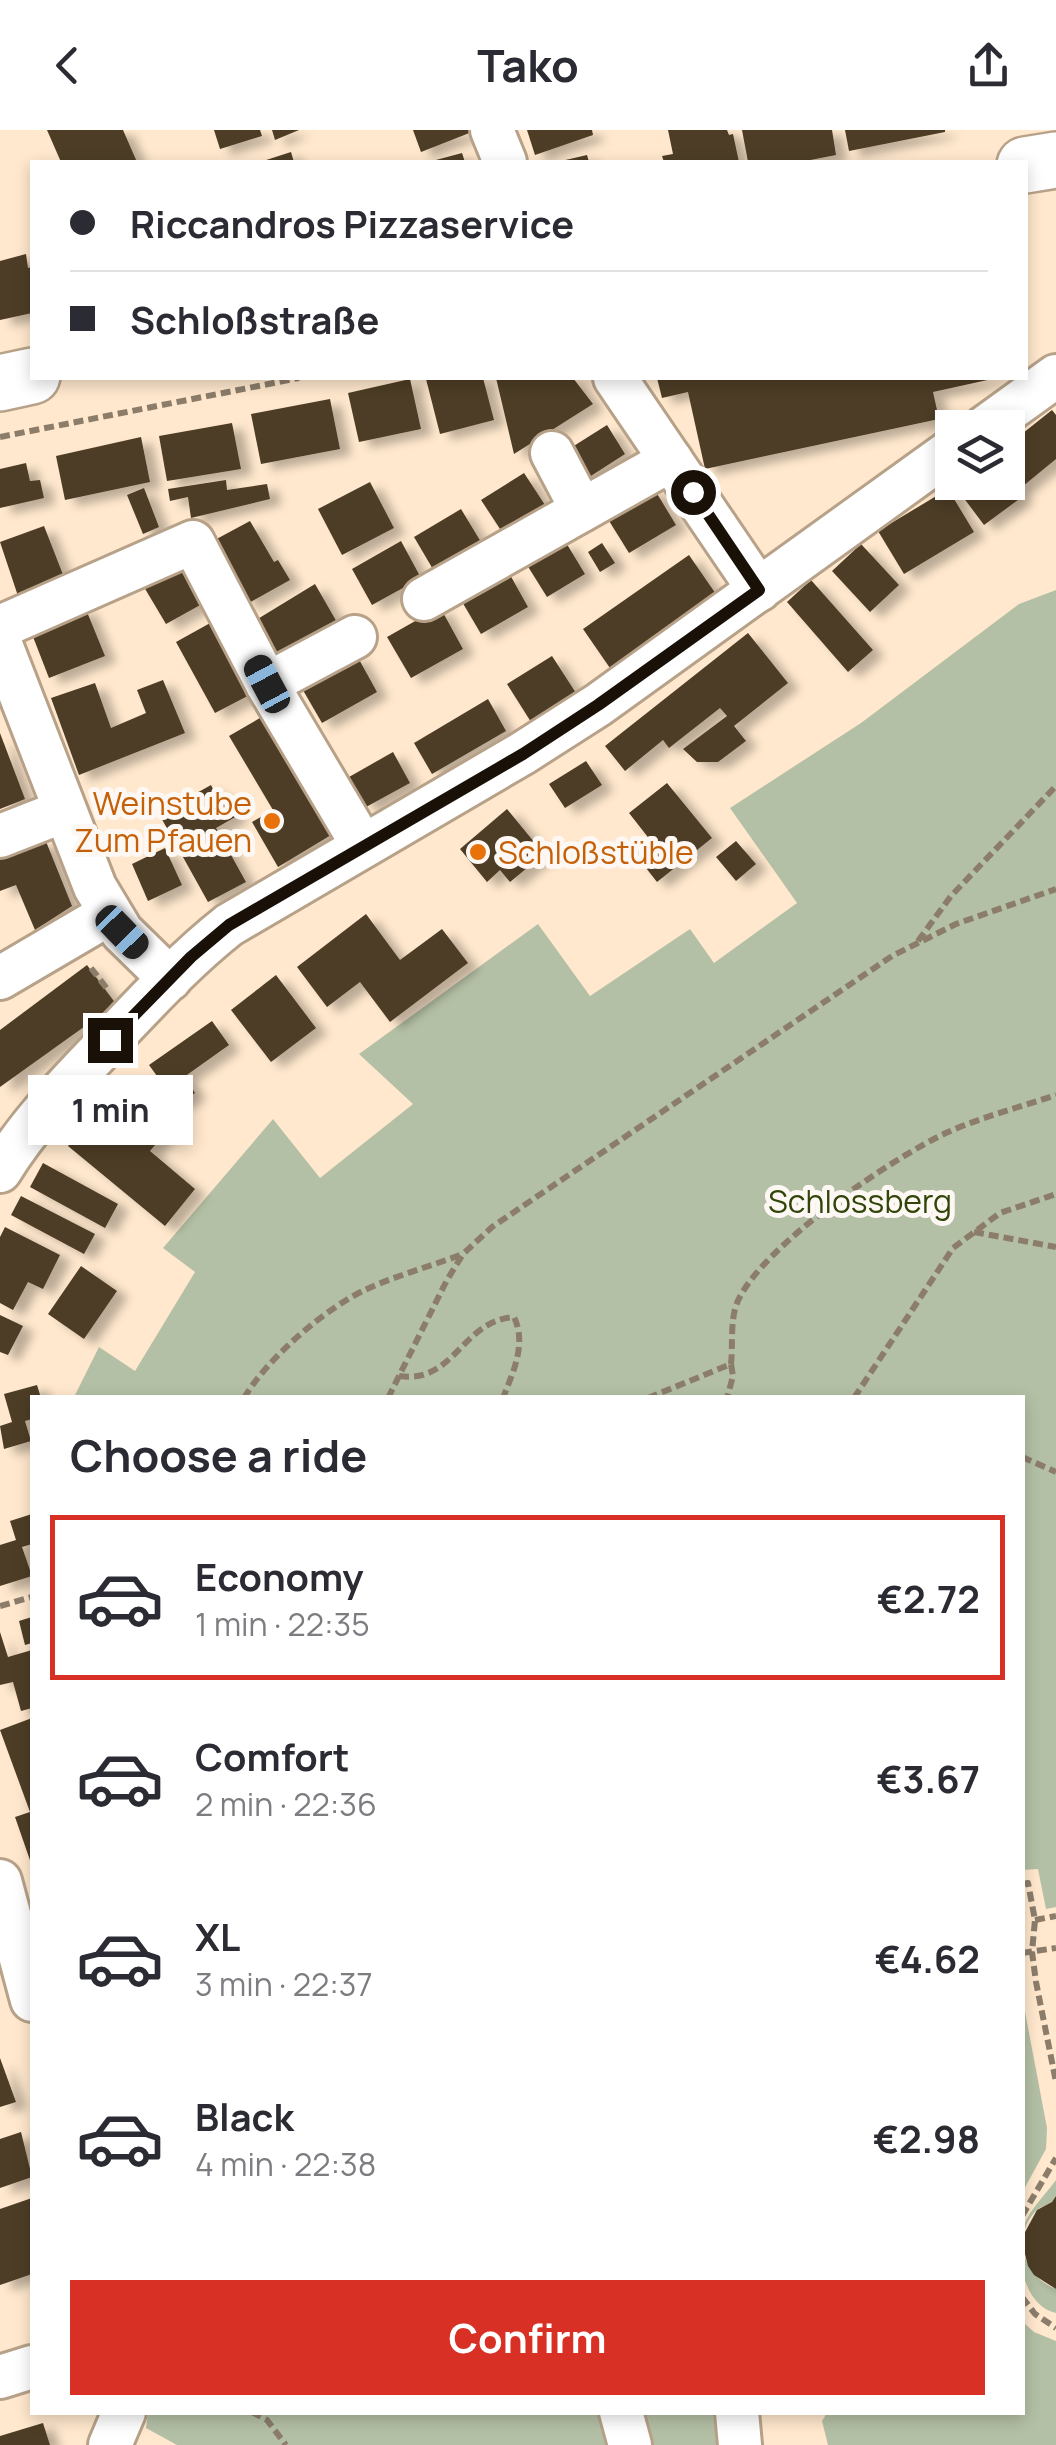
<!DOCTYPE html>
<html lang="en">
<head>
<meta charset="utf-8">
<style>
	body { margin:0; font-family:Manrope,sans-serif; background:#f2f2f3; color:#2b2b33; height:100vh; display:flex; flex-direction:column; font-size:38px; white-space:nowrap }
	* { box-sizing:border-box; margin:0 }
	p { font-size:32px; color:#7c7c81 }
	.icon { flex:none; width:55px; height:55px; fill:none; stroke:currentColor; stroke-width:2; stroke-linecap:round; stroke-linejoin:round }
	.map { position:relative; flex:1; overflow:hidden }
	.side { position:absolute; left:30px; top:1265px; width:995px; height:1020px; display:flex; flex-direction:column; background:#fff; border-radius:0px; box-shadow:0 5px 15px #0003 }
	.side>* { flex:none }
	.banner { position:absolute; left:30px; top:30px; width:998px; height:220px; border-radius:0px; box-shadow:0 5px 15px #0003; display:grid; align-content:center; height:220px; padding:0 40px; background:#fff }
	.tools { position:absolute; left:935px; top:280px; display:grid; gap:20px }
	.tools a { display:grid; place-items:center; width:90px; height:90px; border-radius:0px; background:#fff; box-shadow:0 5px 15px #0003; font-size:50px }
	.end { position:absolute; width:45px; height:45px; margin:-22px; border:12px solid #191108; background:#fff; box-shadow:0 0 0 5px #fff }
	.from { border-radius:50% }
	.bubble { position:absolute; height:70px; border-radius:0px; background:#fff; box-shadow:0 5px 15px #0003; font-size:32px; font-weight:700; line-height:70px; text-align:center }
	.car { position:absolute; width:30px; height:60px; margin:-30px -15px; border-radius:12px; box-shadow:0 0 8px 2px #0007; background:linear-gradient(#222 24%,#8ab4d8 0 40%,#222 0 76%,#8ab4d8 0 86%,#222 0) }
	.banner b { display:flex; align-items:center; gap:35px; height:95px; font-size:38px }
	.banner b+b { border-top:2px solid #e1e1e2 }
	.banner i { width:25px; height:25px; background:#2b2b33 }
	ul { padding:0; list-style:none }
	li { display:flex; align-items:center; gap:30px; height:165px; margin:0 20px 15px; padding:0 20px; border:5px solid transparent; border-radius:0px }
	li div { flex:1 }
	li b { display:block; font-size:38px }
	li em { font-style:normal; font-weight:700 }
	li.active { border-color:#d93025 }
	li>.icon { width:90px; height:90px; stroke-width:1.5 }
	h2 { padding:0 40px; font-size:45px; line-height:120px }
	.button { display:flex; gap:20px; margin-top:auto; padding:20px 40px }
	.button a { flex:1; height:115px; border-radius:0px; background:#d93025; color:#fff; font-size:40px; font-weight:700; line-height:115px; text-align:center }
	header { display:flex; justify-content:space-between; align-items:center; height:130px; padding:0 40px; background:#fff; font-size:45px; font-weight:700 }
	.map>svg:first-child { display:block }
	.green { fill:#b4c0a5 }
	.building { fill:#4e3c25; filter:url(#shadow) }
	.lines { fill:none; stroke-linecap:round; stroke-linejoin:round }
	.minor-casing { stroke:#b7a289; stroke-width:48 }
	.major-casing { stroke:#b7a289; stroke-width:60 }
	.path { stroke:#8c7d6b; stroke-width:6; stroke-dasharray:10 5; stroke-linecap:butt }
	.minor { stroke:#fff; stroke-width:42 }
	.major { stroke:#fff; stroke-width:55 }
	.route { stroke:#191108; stroke-width:12 }
	.food-dot { fill:#e8710a; stroke:#fdf8f3; stroke-width:4 }
	.labels { text-anchor:middle; dominant-baseline:central; stroke-width:10; stroke-linejoin:round; paint-order:stroke }
	.food-label { font-size:32px; fill:#c56008; stroke:#fdf8f3; text-anchor:end }
	.park-label { font-size:32px; fill:#31450a; stroke:#fdf8f3 }
</style>
</head>
<body>
<header><svg class="icon" aria-label="back" viewBox="0 0 24 24"><path d="M15 5l-7 7 7 7"/></svg>Tako<svg class="icon" aria-label="share" viewBox="0 0 24 24"><path d="M12 15V3M7 8l5-5 5 5M5 13v7h14v-7"/></svg></header>
<div class="map">
<svg width="1056" height="2315" viewBox="0 0 1056 2315">
	<defs>
		<filter id="shadow"><feDropShadow dx="11" dy="6" stdDeviation="5" flood-color="#0004"/></filter>
	</defs>
	<rect width="100%" height="100%" fill="#ffe8cd"/>
	<g class="green">
		<polygon points="1056,460 1056,1777 1046,1779 1038,1739 1022,1740 1022,1268 74,1267 99,1217 135,1241 195,1142 163,1118 273,989 320,1048 413,974 359,924 538,794 590,866 690,799 714,833 797,773 730,678 861,593 1019,474"/>
		<polygon points="1023,1871 1047,1998 1046,2019 1023,2061"/>
		<path d="M1056,2050C1056,2055 1056,2061 1056,2066C1053,2075 1043,2075 1037,2080C1010,2105 1024,2148 1056,2159V2183C1023,2176 1014,2123 1024,2095C1030,2079 1046,2064 1056,2050Z"/>
		<polygon points="1023,2192 1034,2202 1056,2211 1056,2315 828,2315 822,2291 827,2283 1022,2282"/>
		<polygon points="148,2282 609,2282 619,2315 177,2315 146,2298"/>
		<polygon points="631,2283 727,2283 731,2315 640,2315"/>
	</g>
	<g class="building">
		<polygon points="47,0 123,0 137,32 61,32"/>
		<polygon points="214,0 260,0 262,6 220,19"/>
		<polygon points="272,0 299,0 275,10"/>
		<polygon points="413,0 477,0 421,22"/>
		<polygon points="527,0 592,0 593,5 535,25"/>
		<polygon points="668,0 727,0 729,5 733,4 739,32 664,32 662,26 673,24"/>
		<polygon points="742,0 832,0 836,25 800,32 748,32"/>
		<polygon points="845,0 945,0 945,2 849,21"/>
		<polygon points="291,22 294,32 260,32"/>
		<polygon points="462,23 465,32 432,32 432,31"/>
		<polygon points="587,25 589,32 561,32 561,31"/>
		<polygon points="26,124 28,138 32,137 32,183 0,190 0,131"/>
		<polygon points="432,248 483,248 494,290 440,304 426,249"/>
		<polygon points="496,248 573,248 593,274 514,324"/>
		<polygon points="657,248 992,248 992,249 933,262 939,289 705,339 688,262 662,268"/>
		<polygon points="410,249 421,299 359,312 348,263"/>
		<polygon points="330,269 340,319 261,334 251,284"/>
		<polygon points="1052,280 1056,285 1056,329 1017,361 1022,367 984,395 954,355 1008,352 1008,315"/>
		<polygon points="232,293 241,339 167,351 159,306"/>
		<polygon points="607,295 625,324 580,353 561,324"/>
		<polygon points="141,307 150,352 65,370 56,326"/>
		<polygon points="26,333 30,351 40,350 44,368 0,378 0,339"/>
		<polygon points="524,343 545,375 502,402 481,370"/>
		<polygon points="226,350 227,360 267,354 270,369 191,388 188,367 170,371 168,359"/>
		<polygon points="370,352 394,398 342,425 318,379"/>
		<polygon points="653,357 676,395 629,423 606,386"/>
		<polygon points="144,358 159,397 143,404 127,365"/>
		<polygon points="948,359 974,402 904,444 878,401"/>
		<polygon points="461,379 481,412 434,441 414,407"/>
		<polygon points="250,391 274,432 278,430 290,450 247,474 211,412"/>
		<polygon points="44,396 69,460 22,478 0,412"/>
		<polygon points="401,411 421,448 372,475 352,439"/>
		<polygon points="565,411 585,444 547,467 527,435"/>
		<polygon points="602,413 615,433 600,442 588,422"/>
		<polygon points="861,414 899,455 870,482 832,441"/>
		<polygon points="689,425 718,467 612,541 583,499"/>
		<polygon points="187,426 211,469 166,494 141,452"/>
		<polygon points="509,443 528,477 481,504 461,470"/>
		<polygon points="811,450 873,520 848,542 787,472"/>
		<polygon points="315,454 338,494 280,530 256,490"/>
		<polygon points="85,477 105,526 49,548 30,499"/>
		<polygon points="440,477 463,519 411,548 387,507"/>
		<polygon points="221,487 261,559 215,583 176,512"/>
		<polygon points="748,503 788,553 734,596 746,611 718,632 697,632 683,619 727,586 720,578 669,618 663,610 625,641 605,616"/>
		<polygon points="356,524 377,562 322,593 300,555"/>
		<polygon points="552,526 576,563 531,592 507,554"/>
		<polygon points="163,550 185,603 79,645 51,568 95,553 111,598 146,583 137,560"/>
		<polygon points="488,569 506,601 432,644 414,613"/>
		<polygon points="272,581 341,699 278,737 252,692 273,680 229,606"/>
		<polygon points="0,603 25,669 0,679"/>
		<polygon points="393,622 410,653 366,677 349,647"/>
		<polygon points="586,631 602,655 565,678 549,654"/>
		<polygon points="667,653 712,708 657,752 635,724 651,711 629,683"/>
		<polygon points="211,655 216,665 223,661 237,686 216,698 246,752 208,772 159,684"/>
		<polygon points="507,679 544,724 510,752 500,740 487,752 460,719"/>
		<polygon points="45,709 72,776 35,800 16,755 0,761 0,728"/>
		<polygon points="736,711 756,734 736,751 716,727"/>
		<polygon points="165,718 182,755 148,771 132,734"/>
		<polygon points="366,784 400,830 442,799 468,833 390,892 360,852 327,877 297,837"/>
		<polygon points="87,835 116,874 0,957 0,900"/>
		<polygon points="276,845 316,898 271,932 231,880"/>
		<polygon points="212,891 229,915 184,947 195,963 178,975 149,935"/>
		<polygon points="125,947 176,990 150,1021 195,1059 165,1096 68,1016"/>
		<polygon points="43,1033 118,1074 105,1098 30,1057"/>
		<polygon points="21,1066 95,1104 84,1124 11,1085"/>
		<polygon points="5,1097 60,1125 43,1159 28,1152 13,1180 0,1173 0,1107"/>
		<polygon points="81,1136 117,1161 84,1209 48,1184"/>
		<polygon points="0,1185 23,1196 8,1225 0,1222"/>
		<polygon points="37,1255 41,1268 32,1268 32,1289 25,1291 31,1311 4,1319 0,1296 12,1292 4,1264"/>
		<polygon points="32,1384 32,1414 22,1417 32,1446 0,1456 0,1415 16,1410 10,1391"/>
		<polygon points="32,1487 32,1513 25,1515 19,1491"/>
		<polygon points="0,1502 8,1527 32,1520 32,1578 21,1581 13,1552 0,1555"/>
		<polygon points="32,1588 32,1736 15,1687 30,1682 0,1600"/>
		<polygon points="0,1928 16,1972 0,1977"/>
		<polygon points="21,2002 32,2047 0,2058 0,2009"/>
		<polygon points="1056,2066 1056,2159 1034,2145 1028,2136 1023,2116 1024,2104 1037,2080 1052,2072"/>
		<polygon points="32,2068 32,2144 0,2155 0,2079"/>
		<polygon points="43,2293 50,2315 0,2315 0,2306"/>
	</g>
	<g class="lines">
		<g class="minor-casing">
			<g id="minor">
				<polyline points="492,0 505,32"/>
				<polyline points="615,248 759,460"/>
				<polyline points="984,298 1056,246"/>
				<polyline points="552,323 582,380"/>
				<polyline points="424,469 671,330"/>
				<polyline points="0,497 193,412 267,554 363,716"/>
				<polyline points="0,512 95,757 122,802 170,849"/>
				<polyline points="267,554 355,507"/>
				<polyline points="0,706 64,681"/>
				<polyline points="0,848 109,784"/>
				<path d="M0,1041C30,992 71,951 111,909C148,870 186,829 229,795L523,623L598,575L952,320"/>
				<polyline points="0,1751 32,1870"/>
				<polyline points="0,2247 32,2237"/>
				<polyline points="621,2282 630,2315"/>
				<polyline points="737,2282 740,2315"/>
				<polyline points="110,2315 124,2282"/>
			</g>
		</g>
		<g class="major-casing">
			<g id="major">
				<polyline points="1025,35 1056,30"/>
				<polyline points="0,253 32,246"/>
			</g>
		</g>
		<g class="path">
			<polyline points="0,307 299,248"/>
			<polyline points="918,811 951,766 1056,656"/>
			<polyline points="91,838 108,860"/>
			<polyline points="974,1102 1056,1117"/>
			<path d="M731,1234C733,1216 730,1190 737,1173C760,1117 892,1028 948,1002C982,987 1020,977 1056,965"/>
			<path d="M399,1246C455,1254 461,1191 514,1187C527,1214 513,1242 503,1268"/>
			<path d="M244,1268C267,1229 325,1178 367,1159C398,1145 431,1136 463,1124"/>
			<polyline points="388,1268 447,1150 463,1124 492,1097 892,826 956,794 1056,759"/>
			<polyline points="648,1268 731,1234 733,1246 727,1268"/>
			<polyline points="854,1268 953,1118 1000,1083 1056,1064"/>
			<polyline points="1022,1327 1056,1342"/>
			<polyline points="0,1476 32,1467"/>
			<polyline points="1022,1754 1028,1753 1035,1790 1032,1822 1036,1852 1056,1952"/>
			<polyline points="1035,1790 1056,1786"/>
			<polyline points="1022,1823 1056,1818"/>
			<polyline points="1022,2086 1056,2028"/>
			<polyline points="1022,2167 1035,2184 1056,2198"/>
			<polyline points="252,2282 267,2290 286,2315"/>
		</g>
		<use href="#minor" class="minor"/>
		<use href="#major" class="major"/>
	</g>
	<g class="lines">
		<polyline class="route" points="110,910 191,827 229,795 523,624 598,575 759,460 693,362"/>
	</g>
	<g class="food-dot">
		<circle cx="272" cy="691" r="10"/>
		<circle cx="478" cy="722" r="10"/>
	</g>
	<g class="labels">
		<g class="food-label">
			<text x="252" y="673">Weinstube<tspan x="252" dy="37">Zum Pfauen</tspan></text>
			<text x="498" y="722" text-anchor="start">Schloßstüble</text>
		</g>
		<g class="park-label">
			<text x="860" y="1071">Schlossberg</text>
		</g>
	</g>
</svg>
<div class="tools">
<a><svg class="icon" aria-label="layers" viewBox="0 0 24 24"><path d="M12 4l9 5-9 5-9-5zM3 14l9 5 9-5"/></svg></a>
</div>
<i class="end from" style="left:693px;top:362px"></i>
<i class="end" style="left:110px;top:910px"></i>
<div class="bubble" style="left:28px;top:945px;width:165px">1 min</div>
<i class="car" style="left:267px;top:554px;rotate:332deg"></i>
<i class="car" style="left:122px;top:802px;rotate:136deg"></i>
<div class="banner">
<b><i class="from"></i>Riccandros Pizzaservice</b>
<b><i></i>Schloßstraße</b>
</div>
<section class="side">
<h2>Choose a ride</h2>
<ul>
<li class="active"><svg class="icon" aria-label="car" viewBox="0 0 24 24"><path d="M5 17H2v-5l4-1 3-4h7l3 4 3 1v5h-3M9 17h6M6 11h13"/><circle cx="7" cy="17" r="2"/><circle cx="17" cy="17" r="2"/></svg><div><b>Economy</b><p>1 min · 22:35</p></div><em>€2.72</em></li>
<li><svg class="icon" aria-label="car" viewBox="0 0 24 24"><path d="M5 17H2v-5l4-1 3-4h7l3 4 3 1v5h-3M9 17h6M6 11h13"/><circle cx="7" cy="17" r="2"/><circle cx="17" cy="17" r="2"/></svg><div><b>Comfort</b><p>2 min · 22:36</p></div><em>€3.67</em></li>
<li><svg class="icon" aria-label="car" viewBox="0 0 24 24"><path d="M5 17H2v-5l4-1 3-4h7l3 4 3 1v5h-3M9 17h6M6 11h13"/><circle cx="7" cy="17" r="2"/><circle cx="17" cy="17" r="2"/></svg><div><b>XL</b><p>3 min · 22:37</p></div><em>€4.62</em></li>
<li><svg class="icon" aria-label="car" viewBox="0 0 24 24"><path d="M5 17H2v-5l4-1 3-4h7l3 4 3 1v5h-3M9 17h6M6 11h13"/><circle cx="7" cy="17" r="2"/><circle cx="17" cy="17" r="2"/></svg><div><b>Black</b><p>4 min · 22:38</p></div><em>€2.98</em></li>
</ul>
<div class="button"><a>Confirm</a></div>
</section>
</div>
</body>
</html>
